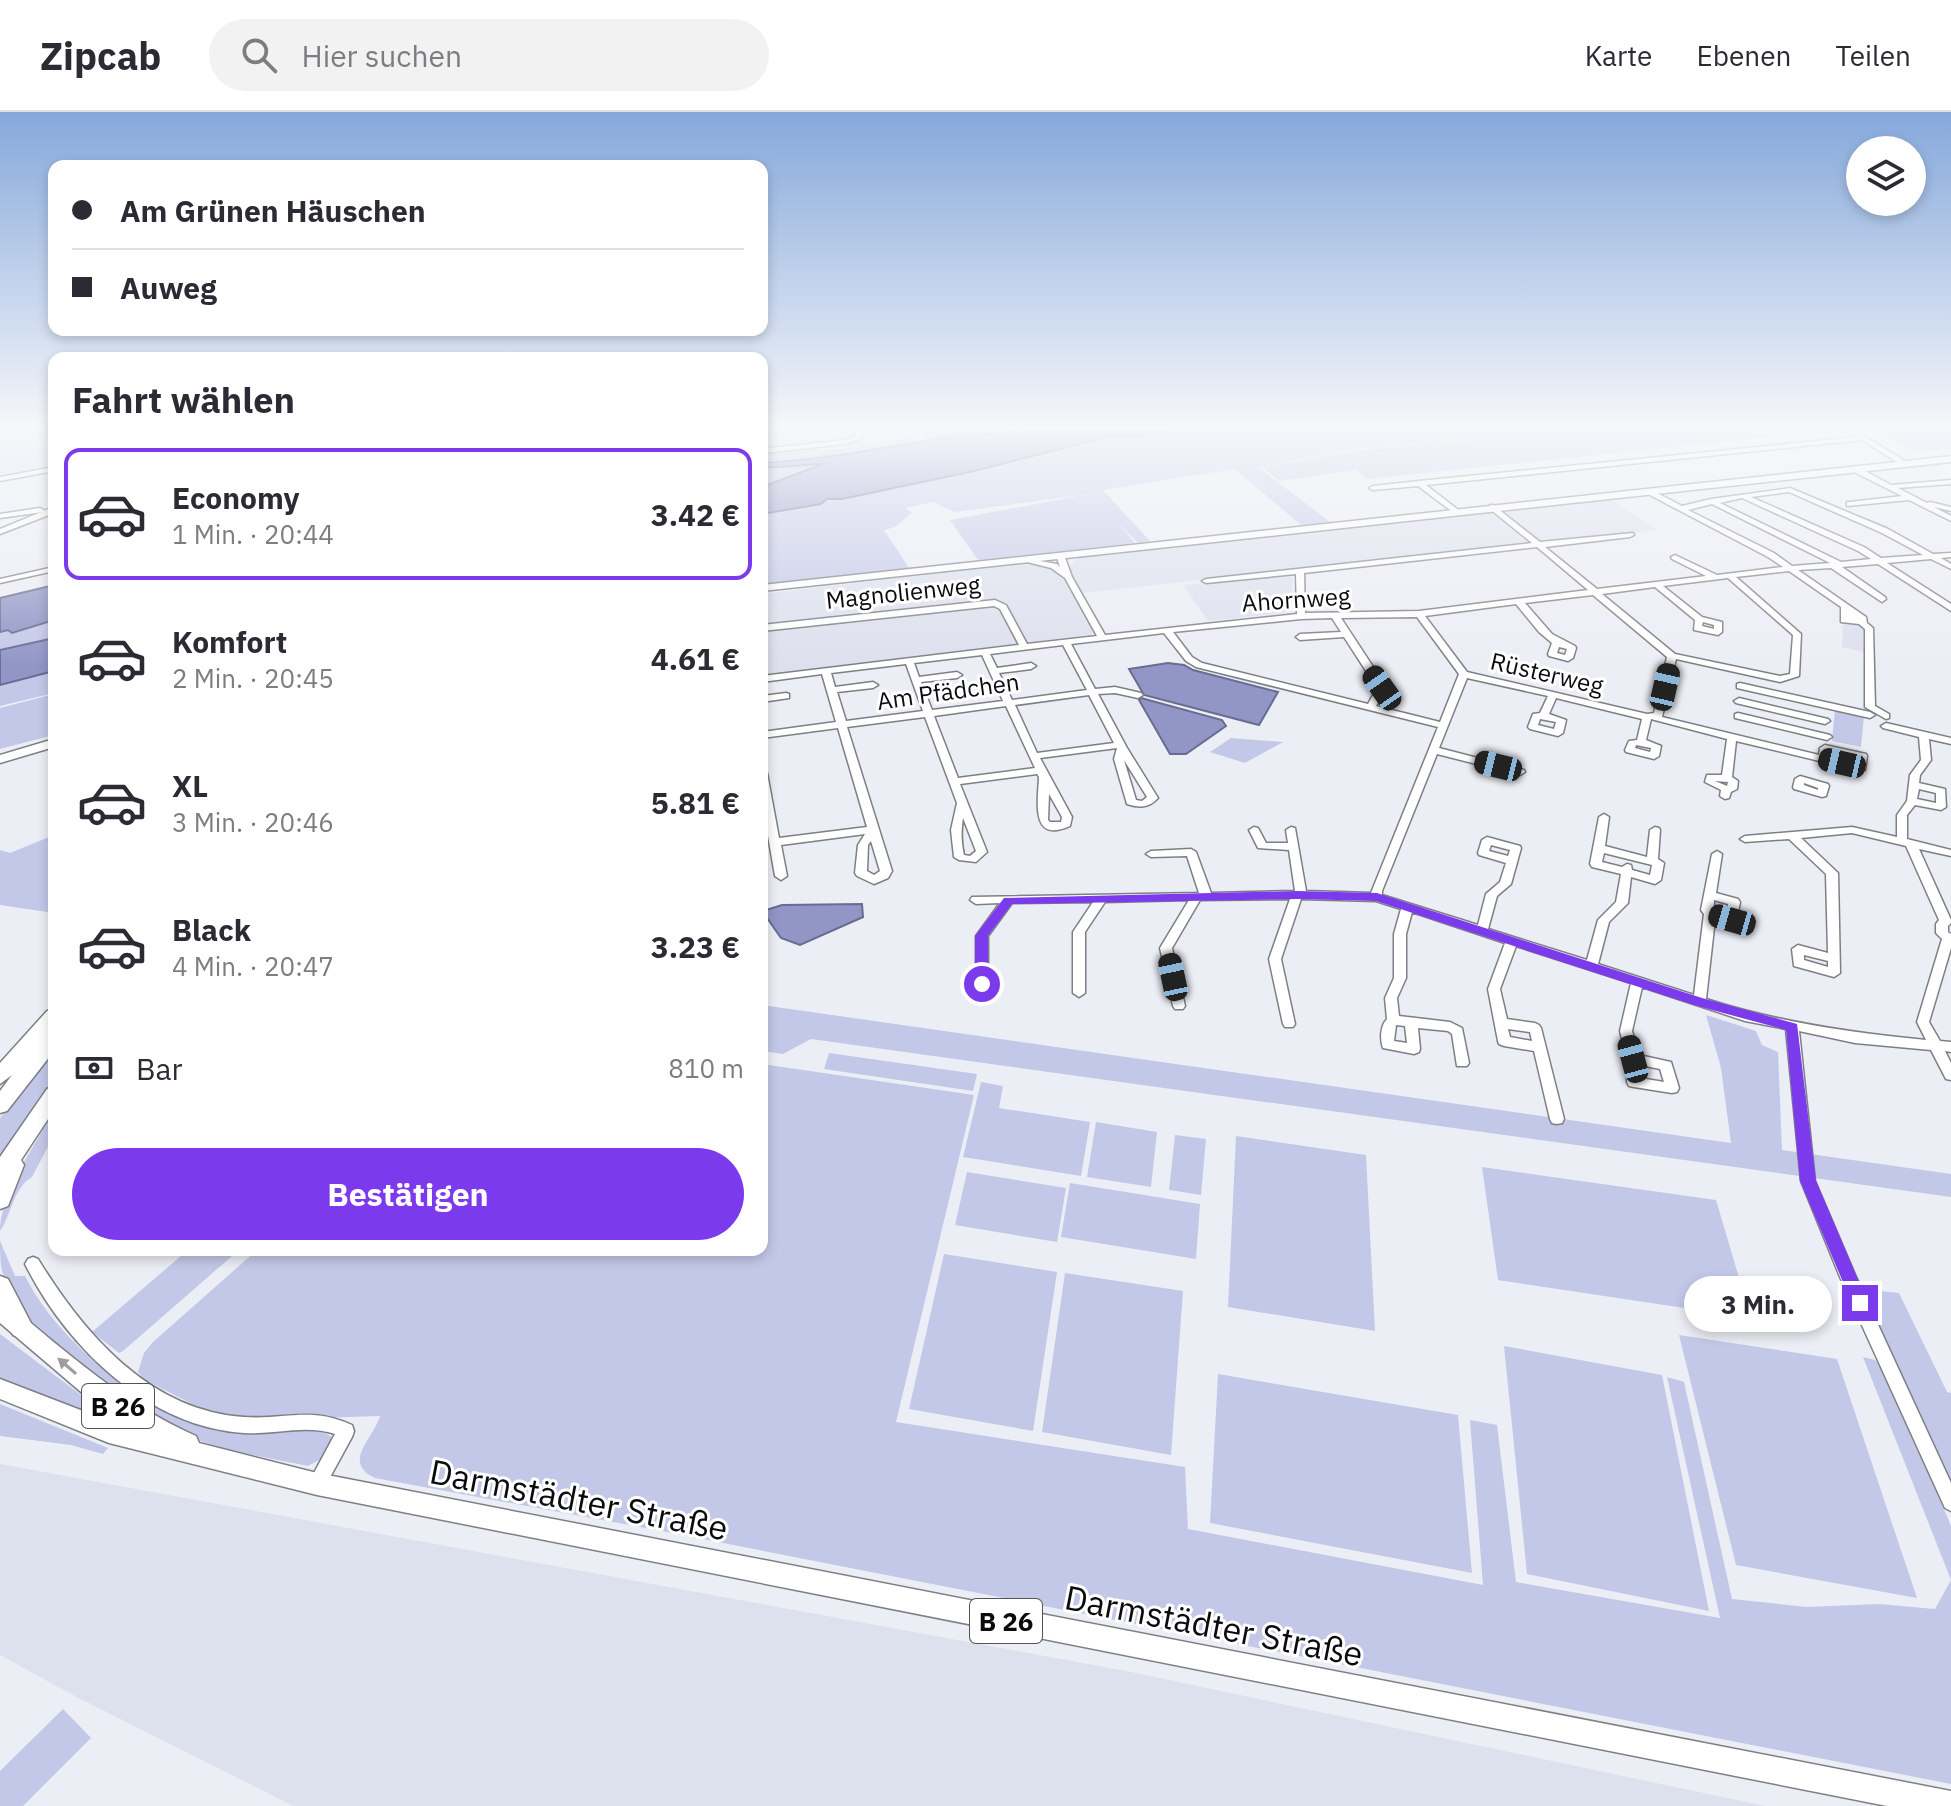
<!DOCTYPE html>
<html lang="de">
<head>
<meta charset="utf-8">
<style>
	body { margin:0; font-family:"IBM Plex Sans",sans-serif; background:#f2f2f3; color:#2b2b33; height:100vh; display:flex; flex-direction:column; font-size:30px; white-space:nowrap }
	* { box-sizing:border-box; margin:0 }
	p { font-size:26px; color:#7c7c81 }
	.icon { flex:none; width:44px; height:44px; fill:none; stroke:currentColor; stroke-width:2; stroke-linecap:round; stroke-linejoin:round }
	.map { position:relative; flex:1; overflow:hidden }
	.panel { position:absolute; left:48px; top:240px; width:720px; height:904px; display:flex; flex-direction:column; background:#fff; border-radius:16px; box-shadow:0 4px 12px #0003 }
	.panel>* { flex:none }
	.guide { position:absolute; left:48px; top:48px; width:720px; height:176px; border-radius:16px; box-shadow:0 4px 12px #0003; display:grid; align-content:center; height:176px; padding:0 24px; background:#fff }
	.controls { position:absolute; left:1846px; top:24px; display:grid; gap:16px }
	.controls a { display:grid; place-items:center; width:80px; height:80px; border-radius:50%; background:#fff; box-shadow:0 4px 12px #0003; font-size:40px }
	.end { position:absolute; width:36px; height:36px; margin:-18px; border:10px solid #7c3aed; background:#fff; box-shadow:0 0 0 4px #fff }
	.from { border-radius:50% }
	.bubble { position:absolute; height:56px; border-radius:28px; background:#fff; box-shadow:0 4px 12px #0003; font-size:26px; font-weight:700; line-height:56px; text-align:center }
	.car { position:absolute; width:24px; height:48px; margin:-24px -12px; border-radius:10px; box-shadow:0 0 6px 2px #0007; background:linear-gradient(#222 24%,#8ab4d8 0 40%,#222 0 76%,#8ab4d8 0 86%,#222 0) }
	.guide b { display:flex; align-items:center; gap:28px; height:76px; font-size:30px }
	.guide b+b { border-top:2px solid #e1e1e2 }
	.guide i { width:20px; height:20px; background:#2b2b33 }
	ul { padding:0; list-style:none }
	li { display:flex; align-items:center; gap:24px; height:132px; margin:0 16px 12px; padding:0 8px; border:4px solid transparent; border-radius:16px }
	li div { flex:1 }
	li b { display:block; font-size:30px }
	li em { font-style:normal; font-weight:700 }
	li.on { border-color:#7c3aed }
	li>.icon { width:72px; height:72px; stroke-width:1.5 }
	h2 { padding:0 24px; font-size:36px; line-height:96px }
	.pay { display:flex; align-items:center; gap:20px; height:88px; padding:0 24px; font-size:30px }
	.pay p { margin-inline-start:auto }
	.button { display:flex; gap:16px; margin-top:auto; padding:16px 24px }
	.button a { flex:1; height:92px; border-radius:48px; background:#7c3aed; color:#fff; font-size:32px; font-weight:700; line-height:92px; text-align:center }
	header { display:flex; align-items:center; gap:48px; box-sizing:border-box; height:112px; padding:0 40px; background:#fff; border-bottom:2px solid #e1e1e2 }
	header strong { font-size:38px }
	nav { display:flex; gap:44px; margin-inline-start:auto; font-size:28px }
	.search { width:560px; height:72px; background:#f2f2f3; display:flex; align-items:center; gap:20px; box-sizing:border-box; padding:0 28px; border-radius:44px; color:#7c7c81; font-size:30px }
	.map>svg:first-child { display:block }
	.built { fill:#dde0ed }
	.green { fill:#c4c8e8 }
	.water { fill:#9196c7; stroke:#696c90; stroke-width:2 }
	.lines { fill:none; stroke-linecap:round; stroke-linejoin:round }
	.stream { stroke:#696c90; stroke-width:2 }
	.minor-casing { stroke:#7e7f85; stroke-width:3 }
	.major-casing { stroke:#7e7f85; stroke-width:3 }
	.highway-casing { stroke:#7e7f85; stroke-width:3 }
	.minor { fill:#fff; fill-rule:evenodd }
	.major { fill:#fff; fill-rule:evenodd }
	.highway { fill:#fff; fill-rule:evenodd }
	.oneway { fill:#9d9d9f }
	.route { fill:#7c3aed }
	.labels { text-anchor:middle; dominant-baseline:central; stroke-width:6; stroke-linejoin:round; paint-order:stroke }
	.far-street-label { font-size:24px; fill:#0b0b0e; stroke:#fff }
	.shield { fill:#fff; stroke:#545456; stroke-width:2 }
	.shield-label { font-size:26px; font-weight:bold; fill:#0b0b0e }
	.near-street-label { font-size:34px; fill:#0b0b0e; stroke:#fff }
</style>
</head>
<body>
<header>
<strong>Zipcab</strong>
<div class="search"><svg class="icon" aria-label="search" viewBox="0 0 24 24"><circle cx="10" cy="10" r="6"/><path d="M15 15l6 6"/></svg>Hier suchen</div>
<nav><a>Karte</a><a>Ebenen</a><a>Teilen</a></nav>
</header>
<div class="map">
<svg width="1951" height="1694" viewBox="0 0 1951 1694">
	<rect width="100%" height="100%" fill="#eceef5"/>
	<g class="built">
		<polygon points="0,317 54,317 54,354 0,364"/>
		<polygon points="805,317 857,317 860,324 857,327 762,339 762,321"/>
		<polygon points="1609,386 1657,418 1073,482 1094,522 762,563 762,482 1029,451 1052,456 1071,453 1078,446"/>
		<polygon points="1289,464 1293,467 1290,500 1208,509 1183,473"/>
		<polygon points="1843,509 1867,516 1868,541 1842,535"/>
		<polygon points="0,1352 1126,1559 1765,1694 293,1694 73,1583 0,1543"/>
	</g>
	<g class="green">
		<polygon points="927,317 1016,317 985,325 928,329 923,322"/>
		<polygon points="1169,317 1579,317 1575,321 1662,317 1841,317 1367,367 1356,358 1280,369 1261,355 1361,338 1514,325 1362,336 1258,355 1330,410 1301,413 1235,357 1103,378 1150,429 1138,431 1117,410 1135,431 978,448 950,408 1089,382 955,400 933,390 906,396 912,401 895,415 884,418 909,456 762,472 762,402 974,359 1111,324 1146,324"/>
		<polygon points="1873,317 1951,317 1951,338 1914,340"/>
		<polygon points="913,325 919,331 876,340 762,351 762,347 846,338 762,346 762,340 816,334 818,339 847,336 847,331 858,329 872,333"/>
		<polygon points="823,351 771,373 762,375 762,356"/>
		<polygon points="54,508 54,526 0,538 0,520 8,518 12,521"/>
		<polygon points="54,559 54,581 0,594 0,573"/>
		<polygon points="54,582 54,623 0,637 0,596"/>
		<polygon points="1835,597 1864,604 1861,635 1832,629"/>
		<polygon points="1231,626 1283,630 1245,651 1210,640"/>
		<polygon points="54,723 54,801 0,793 0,738 10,741"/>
		<polygon points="762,893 1731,1031 1721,956 1706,903 1756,919 1762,933 1778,940 1782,1038 1951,1062 1951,1085 811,927 783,942 762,939"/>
		<polygon points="54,934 54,972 0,1052 0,1006"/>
		<polygon points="829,941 977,962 973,979 824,957"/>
		<path d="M762,952L974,983L896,1310L1185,1355L1188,1417L1483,1473L1470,1308L1497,1313L1516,1470L1720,1506L1667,1265L1684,1270L1732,1487L1807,1495L1879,1492L1935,1497L1951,1468L1863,1245L1875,1248L1885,1258L1951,1414V1672L662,1419L375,1366C341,1350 374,1326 380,1304L253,1308L206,1299L145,1268L138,1260L144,1241L153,1230L257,1138H762Z"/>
		<polygon points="981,970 1003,974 999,996 1090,1010 1081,1064 963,1045"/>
		<path d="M54,999V1023L32,1065C13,1076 11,1104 0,1119C0,1081 36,1032 54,999Z"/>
		<polygon points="1096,1010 1157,1020 1151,1075 1087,1065"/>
		<polygon points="1175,1023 1206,1027 1201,1083 1169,1078"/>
		<polygon points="1236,1024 1366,1043 1375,1219 1228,1195"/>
		<polygon points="1482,1055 1716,1088 1751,1206 1498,1168"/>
		<polygon points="967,1060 1066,1076 1057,1130 955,1113"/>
		<polygon points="1070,1071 1200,1092 1196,1147 1061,1125"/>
		<path d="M0,1129L15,1164H25C60,1234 157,1312 236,1320C260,1323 315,1310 333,1326L325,1345L308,1354C268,1346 228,1340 190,1325C129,1299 22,1224 2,1159C0,1150 0,1139 0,1129Z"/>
		<polygon points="188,1138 239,1138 123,1239 119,1241 92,1220"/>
		<polygon points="944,1142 1057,1160 1033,1319 909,1297"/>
		<polygon points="1065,1161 1183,1179 1171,1343 1042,1320"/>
		<polygon points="1860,1177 1899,1181 1947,1280 1951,1281 1951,1371"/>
		<polygon points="0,1222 121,1313 121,1314 0,1271"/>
		<polygon points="1679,1223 1837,1247 1917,1486 1736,1453"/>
		<polygon points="1504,1234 1662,1263 1709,1499 1527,1462"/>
		<polygon points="1218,1262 1458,1303 1472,1461 1210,1411"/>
		<polygon points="0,1292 108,1336 103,1342 71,1333 0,1324"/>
		<polygon points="63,1597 91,1626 23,1694 0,1694 0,1659"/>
	</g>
	<g class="water">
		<path d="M1016,317H1169L1146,324H1111L974,359L842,387H827L821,392L762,402V375L823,352L762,356V351C818,348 874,338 929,328C958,323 987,324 1016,317Z"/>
		<polygon points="54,473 54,508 12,521 8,518 0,520 0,486"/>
		<polygon points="54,526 54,559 0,573 0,538"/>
		<polygon points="1168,551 1184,553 1193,558 1278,580 1259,613 1144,583 1129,557"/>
		<polygon points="1141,586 1222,608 1226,614 1186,642 1170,642 1139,588"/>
		<polygon points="862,792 863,805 800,833 781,826 765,803 766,798 782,793"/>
	</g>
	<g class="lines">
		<polyline class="stream" points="990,317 1005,322"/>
		<g class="minor-casing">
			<g id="minor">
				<polygon points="857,317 863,317 862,326 845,332 762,341 762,337 845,328 856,325"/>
				<polygon points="1845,317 1852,317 1910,352 1903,354 1862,328 1426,373 1457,397 1458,399 1454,401 1418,374 1373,378 1369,376 1373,374 1419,369 1856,325"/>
				<polygon points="54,355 54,359 0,369 0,365"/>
				<polygon points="1852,355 1858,355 1891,373 1951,368 1951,372 1898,376 1927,391 1930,390 1951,395 1951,399 1934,395 1951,404 1951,409 1909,388 1847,394 1847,390 1850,390 1902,384 1852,359"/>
				<path d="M1790,376L1888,417L1933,442L1951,441V445L1941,446L1951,452V457L1931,447L1887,451L1951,492V499L1878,452L1842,455L1885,485L1886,487L1882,490L1831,456L1798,458L1866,505L1867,511L1873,516L1875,594L1889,602V606L1886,607L1865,595V517L1859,512L1841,510V495L1789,459L1736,465L1801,522L1799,564L1780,570L1676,547L1662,605L1819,643L1820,636L1825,633L1866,642L1867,644L1865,658L1861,659L1736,629L1732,665L1738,669L1737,677L1731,680L1729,686L1725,687L1720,684L1721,678L1705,670L1707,663H1722L1727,627L1651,607L1646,628L1661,634L1659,644L1654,647L1626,640L1625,638L1629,629L1637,628L1642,607L1556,586L1549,602L1566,608L1563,621L1558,624L1530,617L1528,615L1533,602L1540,601L1548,584L1467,566L1439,636L1524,658L1525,660L1520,663L1437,642L1382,779V783L1478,813L1486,782L1500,770L1506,751L1479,743L1478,741L1482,728L1487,725L1520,734L1521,736L1511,772L1497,784L1488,817L1587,848L1598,808L1616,790L1621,762L1592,755L1590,752L1599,705L1604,702L1609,705L1605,734L1647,745L1650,718L1655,715L1659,716L1660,718L1658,747L1664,751L1661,768L1655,772L1631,765L1628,791L1609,810L1598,852L1694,883L1704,802L1701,798L1712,742L1717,739L1722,742L1716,781L1738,787L1740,790L1736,811L1732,812L1715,807L1706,887C1777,910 1851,921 1926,928L1917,910L1942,827L1936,821V812L1939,808L1906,734L1852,721L1801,726L1838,761L1840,861L1834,865L1794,854L1792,837L1798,833L1828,841L1826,762L1789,727L1745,730L1740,727L1745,724L1852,715L1897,725V703L1907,689L1910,663L1921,648L1919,625L1883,616L1881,614L1886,611L1951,626V632L1929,627L1931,648L1920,663L1919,671L1945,677L1946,695L1941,698L1915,693L1907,703V727L1951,738V744L1919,737L1951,808V811L1948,814V820L1951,822V836L1929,910L1940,929L1951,930V940L1945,939L1951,951V968L1946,967L1931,938L1855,931L1799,919L1815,1069L1856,1165L1951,1371V1399L1945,1396L1840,1165L1801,1069L1786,917L1745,909L1642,875L1632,919L1639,943L1671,950L1679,976L1677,980L1672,981L1634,975L1629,974L1627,970V947L1620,919L1631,871L1516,834L1500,877L1507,907L1535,911L1539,913L1541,916L1564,1007L1562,1011L1557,1012L1552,1011L1550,1007L1534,939L1504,934L1499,932L1498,929L1488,877L1505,831L1412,800L1406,822V866L1397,886L1399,904L1450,910L1462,916L1469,951L1467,954H1457L1452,922L1448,919L1418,916L1420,937L1419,940L1414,942L1383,936C1380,928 1380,914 1387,907L1385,886L1394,866V822L1401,797L1376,789L1301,787L1281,847L1295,912L1293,915H1285L1283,912L1269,847L1290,787L1200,788L1172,836L1185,894L1183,897H1175L1173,894L1160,836L1189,788L1105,790L1085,820V881L1079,885L1073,881V820L1093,790L1012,791L988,824V872L982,876L976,872V824L1000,791L976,792L970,788L972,785L1199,781L1187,744L1151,745L1146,742L1151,739L1191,737L1196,740L1211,781L1295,779L1289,738L1258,736L1249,718L1254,715L1258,716L1266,731H1288L1286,718L1291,715L1295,716L1306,779L1371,781L1438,615L1196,555L1186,549L1164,521L1071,532L1095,577L1115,575L1141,581L1143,583L1138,586L1115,581L1098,582L1127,636L1158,686C1149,696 1139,696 1127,692L1114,647L1117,636L1040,646L1072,705L1070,714C1030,732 1038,689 1039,665L1037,662L960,672L987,740L976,750L959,748L954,745L951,718L957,691L925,605L847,615L892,759L888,766L874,772L857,764L855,761L858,733L865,722L781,733L787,764L781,768L775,764L762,689V658L767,661L779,726L867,715L838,616L762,626V620L836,610L822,562L762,570V564L1019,533L1000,497L994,494L762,519V513L995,488L1006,493L1027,532L1097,524L1065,466L1051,456L1019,448L1023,446L1057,452L1060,455L1056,443L1060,441L1064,443L1072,465L1105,523L1297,502L1296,462L1206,471L1202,469L1206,467L1532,431L1490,397V393H1493L1540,430L1633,421L1634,423L1630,425L1545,435L1597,477L1706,464L1672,447L1671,445L1675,443L1717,463L1783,455L1768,445L1648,382L1655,380L1682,394L1711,387ZM1789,380L1882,421L1923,443L1881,446L1864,435L1751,385ZM1742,386L1858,439L1871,447L1841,450L1720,391ZM1712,392L1830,451L1792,454L1774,441L1688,398ZM1537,435L1588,478L1419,499L1305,501L1304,461ZM1728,466L1793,523L1790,562L1780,564L1675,542L1602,482L1655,475L1695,508L1694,518L1718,523L1722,520V510L1702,505L1663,474ZM1593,483L1667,545L1654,601L1647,602L1467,560L1425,504L1516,492L1539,520L1552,531L1548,542L1549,544L1568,549L1573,546L1576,536L1575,534L1552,522L1525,491ZM1417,505L1459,562L1440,610L1376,594L1387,576L1341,506ZM1332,506L1341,520L1300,522L1296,525L1300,528L1344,525L1377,576L1368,592L1202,551L1192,545L1173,520L1301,507ZM1703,510L1714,513V517L1702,514ZM1063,533L1087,578L1012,588L999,561L1031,557L1036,554L1031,551L997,556L990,542ZM1559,535L1567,537L1565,543L1557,541ZM982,543L1003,589L932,598L921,570L957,566L962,563L957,560L919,565L914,551ZM906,552L923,599L846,609L837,580L873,576L878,573L873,570L835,575L831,561ZM1089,583L1114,631L1037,641L1015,593ZM1006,594L1035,656L958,666L934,604ZM1540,607L1556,610L1554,617L1538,613ZM1636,633L1651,636L1650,640L1635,636ZM1830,640L1857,646L1856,652L1829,645ZM1124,648L1147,685L1142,689L1136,688ZM1715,669L1728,670L1727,674ZM1919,677L1936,681V691L1917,687ZM1049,682L1062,705L1061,710H1050L1048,708ZM963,706L976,739L970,744L964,743C961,730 961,719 963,706ZM871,729L880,759L874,763L867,759L868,733ZM1491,733L1510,738L1508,744L1489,739ZM1604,741L1652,753L1650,763L1632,758L1631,753L1627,752L1622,755L1602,750ZM1714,788L1728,792L1727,803L1714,799ZM1804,843L1828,849V855L1804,848ZM1396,913L1405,914L1407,931L1394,929ZM1508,917L1530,920L1532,929L1510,925ZM1640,953L1660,957L1664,970L1640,966Z"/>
				<polygon points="40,396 44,398 43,400 0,406 0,402"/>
				<polygon points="51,396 54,396 54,401 0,422 0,417"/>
				<polygon points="54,455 54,459 0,471 0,467"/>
				<polygon points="1740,571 1870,600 1875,603 1870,606 1737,576 1737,572"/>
				<polygon points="786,581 789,582 789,586 762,590 762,584"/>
				<polygon points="1739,586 1828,607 1830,609 1825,612 1736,591 1734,589"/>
				<polygon points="1738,601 1830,623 1832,625 1827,628 1735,606 1735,602"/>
				<path d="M1800,664L1828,672L1829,674L1826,684L1822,685L1794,677L1793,675L1795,667ZM1804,671L1818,676V678L1804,673Z"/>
				<path d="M33,1145L38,1147C84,1222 150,1299 244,1305C286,1308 310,1294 352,1313L354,1319L352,1325L323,1378L317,1381L311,1378L308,1372L335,1322C305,1312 275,1323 244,1321C148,1315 66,1234 25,1152L28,1147Z"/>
			</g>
		</g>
		<g class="major-casing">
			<g id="major">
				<polygon points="1951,344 1951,350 762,479 762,473"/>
				<polygon points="54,627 54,635 0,651 0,643"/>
				<path d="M0,1189L7,1191C67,1241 124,1292 196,1324L199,1331L317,1361L1951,1679V1694H1887L317,1383L109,1331L0,1287V1267L109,1309L131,1315L81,1280L0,1211Z"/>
			</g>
		</g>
		<g class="highway-casing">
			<g id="highway">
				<polygon points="54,897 54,939 7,999 0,1001 0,979 12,963 0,972 0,951 47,899"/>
				<polygon points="54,974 54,998 21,1048 24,1053 8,1094 0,1097 0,1045 47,977"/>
				<polygon points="0,1164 8,1167 33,1215 29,1223 21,1226 13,1223 0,1197"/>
			</g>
		</g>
		<use href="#minor" class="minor"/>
		<use href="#major" class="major"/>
		<use href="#highway" class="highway"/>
	</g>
	<defs><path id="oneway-solid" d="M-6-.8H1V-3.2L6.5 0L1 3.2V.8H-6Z" transform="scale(2)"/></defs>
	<use class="oneway" href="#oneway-solid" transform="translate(67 1254) rotate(-139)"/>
	<linearGradient id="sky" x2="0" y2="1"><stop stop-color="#85a8db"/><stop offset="0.57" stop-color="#f6f7fa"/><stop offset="1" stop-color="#f6f7fa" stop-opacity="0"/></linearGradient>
	<rect width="1951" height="554" fill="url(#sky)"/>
	<polygon class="route" points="1297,779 1377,781 1702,886 1797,912 1816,1069 1868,1191 1866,1196 1854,1196 1800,1069 1786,918 1694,893 1376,789 1297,787 1012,792 988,824 988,872 982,877 975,872 975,824 1004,786"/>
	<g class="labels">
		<g class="far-street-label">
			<text transform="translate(903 480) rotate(-6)">Magnolienweg</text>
			<text transform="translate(1296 487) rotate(-4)">Ahornweg</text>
			<text transform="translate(1547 561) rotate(13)">Rüsterweg</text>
			<text transform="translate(948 579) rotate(-8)">Am Pfädchen</text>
		</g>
		<g class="shield">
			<rect x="82" y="1272" width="72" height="44" rx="6"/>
			<rect x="970" y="1487" width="72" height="44" rx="6"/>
		</g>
		<g class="shield-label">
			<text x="118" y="1294">B 26</text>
			<text x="1006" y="1509">B 26</text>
		</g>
		<g class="near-street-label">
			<text transform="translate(579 1387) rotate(11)">Darmstädter Straße</text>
			<text transform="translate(1214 1513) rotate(11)">Darmstädter Straße</text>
		</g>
	</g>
</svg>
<div class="controls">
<a><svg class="icon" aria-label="layers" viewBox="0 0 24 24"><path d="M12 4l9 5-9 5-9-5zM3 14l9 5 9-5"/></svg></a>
</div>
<i class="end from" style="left:982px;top:872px"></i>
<i class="end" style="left:1860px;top:1191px"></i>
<div class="bubble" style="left:1684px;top:1164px;width:148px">3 Min.</div>
<i class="car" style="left:1665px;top:575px;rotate:13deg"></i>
<i class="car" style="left:1382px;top:576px;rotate:325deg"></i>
<i class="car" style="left:1842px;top:651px;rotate:283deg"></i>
<i class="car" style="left:1498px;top:654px;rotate:284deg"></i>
<i class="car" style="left:1732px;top:808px;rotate:286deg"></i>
<i class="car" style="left:1173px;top:865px;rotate:348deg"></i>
<i class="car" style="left:1633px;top:947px;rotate:345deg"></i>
<div class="guide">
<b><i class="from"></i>Am Grünen Häuschen</b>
<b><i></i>Auweg</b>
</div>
<section class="panel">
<h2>Fahrt wählen</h2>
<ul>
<li class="on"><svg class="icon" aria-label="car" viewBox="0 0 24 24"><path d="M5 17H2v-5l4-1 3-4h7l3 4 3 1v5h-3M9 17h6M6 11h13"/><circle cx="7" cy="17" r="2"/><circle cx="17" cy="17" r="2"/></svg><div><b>Economy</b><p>1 Min. · 20:44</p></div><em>3.42 €</em></li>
<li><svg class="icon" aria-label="car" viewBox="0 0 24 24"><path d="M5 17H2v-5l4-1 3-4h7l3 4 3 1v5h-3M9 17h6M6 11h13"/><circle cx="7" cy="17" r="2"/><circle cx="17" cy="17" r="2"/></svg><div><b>Komfort</b><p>2 Min. · 20:45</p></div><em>4.61 €</em></li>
<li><svg class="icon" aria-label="car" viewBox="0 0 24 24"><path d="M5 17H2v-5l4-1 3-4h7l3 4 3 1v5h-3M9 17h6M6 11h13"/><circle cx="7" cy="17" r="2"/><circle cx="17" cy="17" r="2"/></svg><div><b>XL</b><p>3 Min. · 20:46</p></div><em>5.81 €</em></li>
<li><svg class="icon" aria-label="car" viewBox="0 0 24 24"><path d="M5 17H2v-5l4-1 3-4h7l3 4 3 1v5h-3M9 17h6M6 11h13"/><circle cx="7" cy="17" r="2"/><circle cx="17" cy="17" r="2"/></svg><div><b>Black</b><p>4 Min. · 20:47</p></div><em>3.23 €</em></li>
</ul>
<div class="pay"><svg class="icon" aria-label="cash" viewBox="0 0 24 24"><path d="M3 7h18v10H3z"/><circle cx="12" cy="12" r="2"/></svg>Bar<p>810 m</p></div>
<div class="button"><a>Bestätigen</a></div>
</section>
</div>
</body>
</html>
